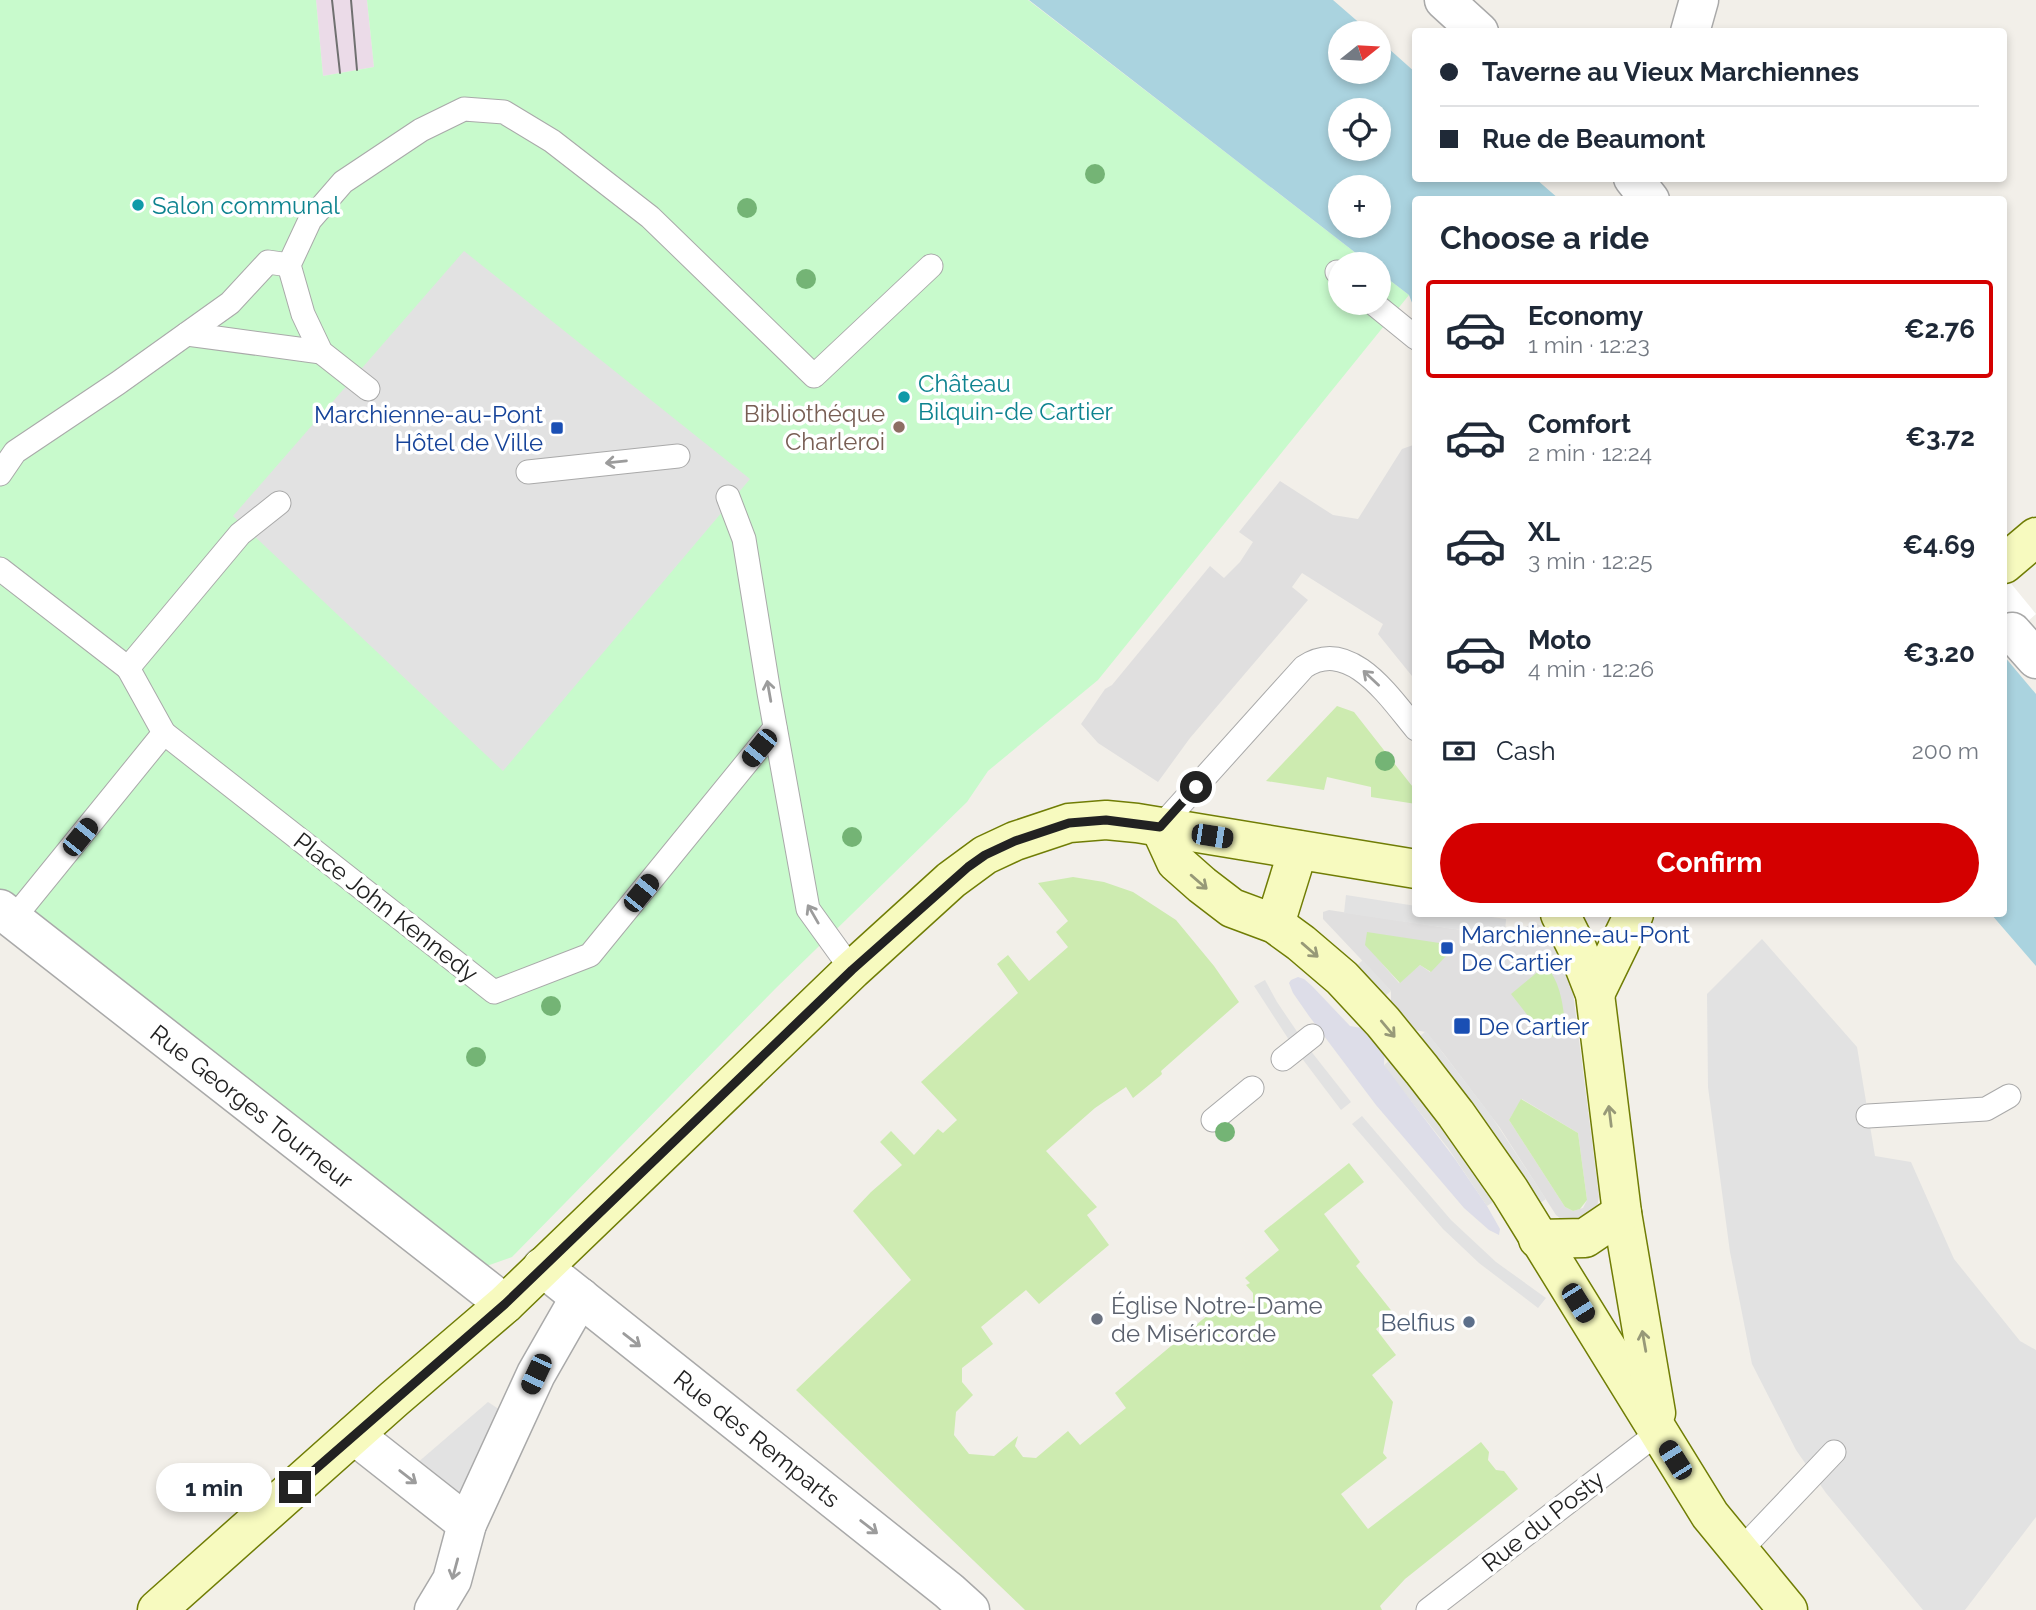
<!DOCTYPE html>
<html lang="en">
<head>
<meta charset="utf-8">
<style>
	body { margin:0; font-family:Raleway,sans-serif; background:#f2f2f3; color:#1f2937; height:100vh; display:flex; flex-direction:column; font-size:26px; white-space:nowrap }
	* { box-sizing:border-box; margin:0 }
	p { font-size:23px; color:#747a83 }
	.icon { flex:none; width:38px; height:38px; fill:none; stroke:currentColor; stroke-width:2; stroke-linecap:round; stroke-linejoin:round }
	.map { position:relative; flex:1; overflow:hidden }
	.sheet { position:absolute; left:1412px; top:196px; width:595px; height:721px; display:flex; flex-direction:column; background:#fff; border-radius:7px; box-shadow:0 4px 10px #0003 }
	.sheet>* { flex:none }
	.hud { position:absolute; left:1412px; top:28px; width:595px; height:154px; border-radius:7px; box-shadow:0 4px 10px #0003; display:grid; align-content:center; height:154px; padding:0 28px; background:#fff }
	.needle { width:46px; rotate:72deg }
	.tools { position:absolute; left:1328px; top:21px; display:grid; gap:14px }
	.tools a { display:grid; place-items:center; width:63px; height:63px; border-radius:50%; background:#fff; box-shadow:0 4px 10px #0003; font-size:35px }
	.end { position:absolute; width:32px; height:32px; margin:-16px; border:9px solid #222; background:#fff; box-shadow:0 0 0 4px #fff }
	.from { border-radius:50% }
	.bubble { position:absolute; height:49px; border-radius:24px; background:#fff; box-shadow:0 4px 10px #0003; font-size:23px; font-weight:700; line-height:49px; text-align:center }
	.car { position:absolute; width:21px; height:42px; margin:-21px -10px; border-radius:9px; box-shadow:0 0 5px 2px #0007; background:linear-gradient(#222 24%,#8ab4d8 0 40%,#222 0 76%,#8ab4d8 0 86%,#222 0) }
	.hud b { display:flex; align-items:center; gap:24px; height:66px; font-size:26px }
	.hud b+b { border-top:2px solid #e0e1e3 }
	.hud i { width:18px; height:18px; background:#1f2937 }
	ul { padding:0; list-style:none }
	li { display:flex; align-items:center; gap:21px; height:98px; margin:0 14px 10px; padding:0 14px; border:4px solid transparent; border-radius:7px }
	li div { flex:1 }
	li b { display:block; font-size:26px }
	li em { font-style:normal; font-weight:700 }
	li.current { border-color:#d40000 }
	li>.icon { width:63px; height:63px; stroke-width:1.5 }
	h2 { padding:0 28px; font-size:32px; line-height:84px }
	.pay { display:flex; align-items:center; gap:18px; height:77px; padding:0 28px; font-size:26px }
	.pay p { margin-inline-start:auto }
	.action { display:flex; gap:14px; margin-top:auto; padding:14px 28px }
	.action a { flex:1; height:80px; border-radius:42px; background:#d40000; color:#fff; font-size:28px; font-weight:700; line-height:80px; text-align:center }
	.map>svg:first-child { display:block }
	.residential { fill:#e0dfdf; fill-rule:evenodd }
	.industrial { fill:#ebdbe8 }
	.grass { fill:#cdebb0 }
	.park { fill:#c8facc }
	.parking { fill:#e2e2e2 }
	.plaza { fill:#dddde8 }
	.water { fill:#aad3df; fill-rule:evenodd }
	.pier { fill:#fff }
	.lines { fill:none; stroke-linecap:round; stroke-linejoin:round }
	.service-casing { stroke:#a9a9a9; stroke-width:25 }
	.minor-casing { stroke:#a9a9a9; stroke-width:41 }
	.tertiary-casing { stroke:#a9a9a9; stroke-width:41 }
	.secondary-casing { stroke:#707d05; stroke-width:41 }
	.service { stroke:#fff; stroke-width:23 }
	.minor { stroke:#fff; stroke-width:38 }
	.tertiary { stroke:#fff; stroke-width:38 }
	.secondary { stroke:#f7fabf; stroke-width:38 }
	.tram { stroke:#707070; stroke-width:2 }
	.tree { fill:#74b475 }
	.oneway { stroke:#9c9c9c }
	.oneway2 { stroke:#979978 }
	.route { stroke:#222; stroke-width:9 }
	.culture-dot { fill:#0f9aa8; stroke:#fff; stroke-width:2.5 }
	.education-dot { fill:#8d6e63; stroke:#fff; stroke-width:2.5 }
	.transit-dot { fill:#1a4fb4; stroke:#fff; stroke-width:2.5 }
	.worship-dot { fill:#6b7280; stroke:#fff; stroke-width:2.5 }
	.service-dot { fill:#5c6f8a; stroke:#fff; stroke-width:2.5 }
	.labels { text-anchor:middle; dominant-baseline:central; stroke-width:7; stroke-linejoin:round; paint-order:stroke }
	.culture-label { font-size:24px; fill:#0d838f; stroke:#fff; text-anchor:start }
	.education-label { font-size:24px; fill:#785e54; stroke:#fff; text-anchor:end }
	.transit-label { font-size:24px; fill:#164399; stroke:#fff; text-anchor:start }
	.street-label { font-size:24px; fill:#222; stroke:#fff }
	.worship-label { font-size:24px; fill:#5b616d; stroke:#fff; text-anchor:start }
	.service-label { font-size:24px; fill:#4e5e75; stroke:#fff; text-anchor:end }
</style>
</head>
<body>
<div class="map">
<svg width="2036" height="1610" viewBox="0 0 2036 1610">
	<rect width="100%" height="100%" fill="#f2efe9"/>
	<g class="residential">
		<polygon points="1416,444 1416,681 1378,634 1383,624 1302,573 1292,587 1308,600 1190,738 1158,782 1098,743 1081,724 1105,689 1112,685 1210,566 1224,578 1240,562 1253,542 1239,532 1280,481 1333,515 1358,519 1402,449"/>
		<path d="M1329,910L1501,936L1535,923L1548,929L1569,962L1599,1196L1597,1207L1591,1216L1565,1222L1556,1215L1500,1128L1443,1053L1426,1032L1403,1028L1391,1014V991L1323,919V912ZM1366,945L1448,954L1430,972L1420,965L1399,983ZM1522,1099L1578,1133L1587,1200L1583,1208L1573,1211L1565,1207L1509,1120Z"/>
	</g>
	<polygon class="industrial" points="316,0 367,0 374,67 323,76"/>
	<g class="grass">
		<polygon points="1337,706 1354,712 1416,791 1416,804 1371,797 1371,787 1327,777 1324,790 1266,781"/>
		<polygon points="1073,877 1104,882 1133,892 1176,920 1214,966 1239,1002 1161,1071 1162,1074 1160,1076 1133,1098 1126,1087 1095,1108 1046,1151 1097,1207 1087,1215 1109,1245 1039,1304 1026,1290 981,1327 993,1344 962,1368 962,1382 973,1395 956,1412 954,1435 969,1454 994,1456 1018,1436 1015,1446 1023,1457 1036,1458 1068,1431 1080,1445 1126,1408 1115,1393 1221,1304 1223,1305 1226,1303 1233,1310 1243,1311 1253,1303 1253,1293 1246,1285 1250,1283 1245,1278 1279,1250 1264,1231 1349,1163 1364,1182 1324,1214 1360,1262 1356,1266 1394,1314 1376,1329 1396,1355 1372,1375 1393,1402 1383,1453 1387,1458 1341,1494 1368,1529 1481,1442 1489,1452 1488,1460 1496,1470 1504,1471 1518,1489 1405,1579 1380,1606 1382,1610 1025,1610 796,1390 911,1280 853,1211 871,1192 902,1165 880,1142 891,1131 914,1155 938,1129 943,1133 957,1120 921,1082 1018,993 997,964 1008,955 1029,981 1068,947 1056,932 1068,921 1038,883"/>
		<polygon points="1367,932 1446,944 1448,954 1431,972 1420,965 1400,983 1365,945"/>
		<path d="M1546,965C1562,985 1563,1007 1566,1032L1546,1039L1511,994Z"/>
		<polygon points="1521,1099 1578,1133 1587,1200 1580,1209 1573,1211 1565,1207 1509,1120"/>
	</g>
	<polygon class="park" points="0,0 316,0 323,76 374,67 367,0 1028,0 1370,264 1340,264 1340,303 1379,303 1379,272 1409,295 1098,680 988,771 967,802 775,989 512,1257 481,1268 0,909"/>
	<g class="parking">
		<polygon points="464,251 750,479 503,771 233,516"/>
		<polygon points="1346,895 1416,906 1416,914 1470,914 1506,919 1505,935 1501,936 1344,913"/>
		<polygon points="1762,939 1857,1047 1875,1156 1911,1162 1954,1259 2020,1341 2036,1350 2036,1517 1965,1610 1923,1610 1826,1493 1796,1450 1752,1364 1730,1252 1708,1087 1707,994"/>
		<polygon points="1363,960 1391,991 1379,1001 1352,970"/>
		<polygon points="1265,980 1277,1002 1300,1036 1291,1043 1254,986"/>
		<polygon points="1426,1031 1492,1117 1546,1199 1533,1208 1414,1041"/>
		<polygon points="1310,1050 1351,1102 1341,1110 1301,1057"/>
		<polygon points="1395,1056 1499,1198 1487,1206 1448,1148 1389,1073 1384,1065"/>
		<polygon points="1362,1116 1451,1220 1496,1262 1546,1298 1538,1308 1479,1263 1443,1229 1352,1124"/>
		<polygon points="488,1402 506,1414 470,1488 458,1492 416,1464"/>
	</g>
	<polygon class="plaza" points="1298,977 1304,979 1312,986 1350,1026 1373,1030 1385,1043 1384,1065 1455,1159 1487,1206 1500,1229 1499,1235 1489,1230 1464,1208 1376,1105 1309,1016 1293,993 1289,983 1291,980"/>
	<g class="water">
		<path d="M1029,0H1333L1371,33H1340V72H1379V40L1416,73V178L1536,179L1559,199L1416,200V313L1409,295L1379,272V264H1370ZM1340,110H1379V149H1340ZM1340,187H1379V226H1340Z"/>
		<polygon points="2004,656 2036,694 2036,966 1991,914 2004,914"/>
	</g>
	<polygon class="pier" points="2004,575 2036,614 2004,642"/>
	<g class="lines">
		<g class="service-casing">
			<g id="service">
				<polyline points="1337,272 1340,275"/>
				<polyline points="1373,303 1416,338"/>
				<polyline points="187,334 321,352"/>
				<polyline points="368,389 321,352 303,314 289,265 310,220 343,182 421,130 464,109 504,112 552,141 650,217 814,376 931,266"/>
				<polyline points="528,472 678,456"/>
				<polyline points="0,474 15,452 118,383 230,303 268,262 289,265"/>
				<polyline points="728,497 744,539 769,693 808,909 852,970"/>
				<polyline points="279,503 240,534 128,668 164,733 494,992 590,955 775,728"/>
				<polyline points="0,569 128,668"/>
				<path d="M1160,827L1304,667C1350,636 1390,698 1416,729"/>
				<polyline points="13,919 164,733"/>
				<polyline points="1283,1059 1312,1036"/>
				<polyline points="1868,1116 1986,1109 2009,1096"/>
				<polyline points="1213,1120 1252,1088"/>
				<polyline points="1739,1552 1834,1452"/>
				<polyline points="1428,1610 1659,1432"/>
			</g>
		</g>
		<g class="minor-casing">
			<g id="minor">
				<polyline points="1444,0 1479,32"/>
				<polyline points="1690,32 1699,0"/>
				<polyline points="1633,178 1650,200"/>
				<polyline points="2012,632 2036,659"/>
				<path id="s1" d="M542,1267L949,1591L970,1610"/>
				<polyline points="354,1435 467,1524"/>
				<polyline points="434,1610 452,1580 467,1524 536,1374 580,1297"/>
			</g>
		</g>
		<g class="tertiary-casing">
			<g id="tertiary">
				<path id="s2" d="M0,909L505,1304"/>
			</g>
		</g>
		<g class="secondary-casing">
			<g id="secondary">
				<polyline points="2004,564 2036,537"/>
				<polyline points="1160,827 1176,862 1202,885 1232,908 1275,924 1301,943 1342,978 1383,1022 1422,1070 1456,1114 1510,1191 1710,1515 1788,1610"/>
				<polyline points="1560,914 1577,948 1595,994 1622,1213 1656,1413"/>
				<polyline points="1275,924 1298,850"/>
				<polyline points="1595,994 1634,914"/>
				<polyline points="1538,1239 1585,1238 1622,1213"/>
				<polyline points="157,1610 394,1399 505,1304 852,970 951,880 985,855 1015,841 1069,823 1106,820 1137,823 1416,869"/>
			</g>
		</g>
		<use href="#service" class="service"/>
		<use href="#minor" class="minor"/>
		<use href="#tertiary" class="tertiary"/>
		<use href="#secondary" class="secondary"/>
		<g class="tram">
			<polyline points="332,0 340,73"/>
			<polyline points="351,0 357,70"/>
		</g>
	</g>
	<g class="tree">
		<circle cx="1095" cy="174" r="10"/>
		<circle cx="747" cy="208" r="10"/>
		<circle cx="806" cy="279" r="10"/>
		<circle cx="1385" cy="761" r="10"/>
		<circle cx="852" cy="837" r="10"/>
		<circle cx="551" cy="1006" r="10"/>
		<circle cx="476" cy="1057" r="10"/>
		<circle cx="1225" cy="1132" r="10"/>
	</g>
	<defs><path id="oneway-shaft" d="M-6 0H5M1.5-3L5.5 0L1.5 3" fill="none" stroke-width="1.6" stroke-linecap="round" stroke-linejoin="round" transform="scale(1.75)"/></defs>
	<g class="oneway">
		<use href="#oneway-shaft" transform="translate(616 462) rotate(174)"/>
		<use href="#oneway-shaft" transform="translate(1371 678) rotate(-137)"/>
		<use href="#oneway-shaft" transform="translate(769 691) rotate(-100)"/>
		<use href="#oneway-shaft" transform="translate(813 914) rotate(-120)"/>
		<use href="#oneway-shaft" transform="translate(632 1340) rotate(38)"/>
		<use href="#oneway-shaft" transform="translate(408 1477) rotate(38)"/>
		<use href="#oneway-shaft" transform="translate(869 1527) rotate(38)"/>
		<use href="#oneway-shaft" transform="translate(455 1569) rotate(105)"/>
	</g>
	<g class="oneway2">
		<use href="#oneway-shaft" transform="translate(1199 882) rotate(41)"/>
		<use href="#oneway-shaft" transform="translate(1310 950) rotate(41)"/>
		<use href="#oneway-shaft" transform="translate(1388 1029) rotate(50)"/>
		<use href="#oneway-shaft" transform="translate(1610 1116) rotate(-97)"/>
		<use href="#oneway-shaft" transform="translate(1644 1341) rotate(-100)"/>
	</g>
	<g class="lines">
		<polyline class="route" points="295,1487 505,1304 852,970 968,867 985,855 1015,841 1069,823 1106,820 1160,827 1196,787"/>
	</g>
	<g class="culture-dot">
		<circle cx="138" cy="205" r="7"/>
		<circle cx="904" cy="397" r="7"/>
	</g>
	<circle class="education-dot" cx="899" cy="427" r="7"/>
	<g class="transit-dot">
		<rect x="550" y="421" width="14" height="14" rx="3.5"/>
		<rect x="1440" y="941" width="14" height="14" rx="3.5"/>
		<rect x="1453" y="1017" width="18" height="18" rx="3.5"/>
	</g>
	<circle class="worship-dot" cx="1097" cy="1319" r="7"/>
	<circle class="service-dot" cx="1469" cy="1322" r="7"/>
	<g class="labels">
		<g class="culture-label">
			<text x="152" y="205">Salon communal</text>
			<text x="918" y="383">Château<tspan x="918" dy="28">Bilquin-de Cartier</tspan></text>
		</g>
		<g class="education-label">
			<text x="885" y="413">Bibliothéque<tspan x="885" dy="28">Charleroi</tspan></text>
		</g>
		<g class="transit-label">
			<text x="543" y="414" text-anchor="end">Marchienne-au-Pont<tspan x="543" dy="28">Hôtel de Ville</tspan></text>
			<text x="1461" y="934">Marchienne-au-Pont<tspan x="1461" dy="28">De Cartier</tspan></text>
			<text x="1478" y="1026">De Cartier</text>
		</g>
		<g class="street-label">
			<text transform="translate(386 907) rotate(38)">Place John Kennedy</text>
			<text stroke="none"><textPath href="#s2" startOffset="320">Rue Georges Tourneur</textPath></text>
			<text stroke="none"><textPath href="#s1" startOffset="275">Rue des Remparts</textPath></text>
			<text transform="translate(1543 1521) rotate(-38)">Rue du Posty</text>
		</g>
		<g class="worship-label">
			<text x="1111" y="1305">Église Notre-Dame<tspan x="1111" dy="28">de Miséricorde</tspan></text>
		</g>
		<g class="service-label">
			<text x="1455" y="1322">Belfius</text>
		</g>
	</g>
</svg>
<div class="tools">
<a><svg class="needle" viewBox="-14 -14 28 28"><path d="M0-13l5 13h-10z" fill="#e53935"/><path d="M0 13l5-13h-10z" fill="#747a83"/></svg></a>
<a><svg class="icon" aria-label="locate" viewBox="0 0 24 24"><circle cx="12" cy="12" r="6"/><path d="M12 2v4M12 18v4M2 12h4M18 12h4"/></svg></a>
<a>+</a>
<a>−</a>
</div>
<i class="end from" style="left:1196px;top:787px"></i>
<i class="end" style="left:295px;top:1487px"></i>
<div class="bubble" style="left:156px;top:1463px;width:116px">1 min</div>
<i class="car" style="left:759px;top:748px;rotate:219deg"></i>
<i class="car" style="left:1212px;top:836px;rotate:99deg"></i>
<i class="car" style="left:80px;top:837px;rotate:39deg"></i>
<i class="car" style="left:641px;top:893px;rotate:39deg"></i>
<i class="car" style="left:1578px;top:1303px;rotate:148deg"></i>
<i class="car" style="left:536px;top:1374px;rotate:205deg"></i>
<i class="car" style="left:1675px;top:1460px;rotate:328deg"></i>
<div class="hud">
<b><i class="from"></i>Taverne au Vieux Marchiennes</b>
<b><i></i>Rue de Beaumont</b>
</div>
<section class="sheet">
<h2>Choose a ride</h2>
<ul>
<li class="current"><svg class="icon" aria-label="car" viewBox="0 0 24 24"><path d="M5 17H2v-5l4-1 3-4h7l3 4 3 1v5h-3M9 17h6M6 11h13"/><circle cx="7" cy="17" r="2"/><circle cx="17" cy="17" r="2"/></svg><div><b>Economy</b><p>1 min · 12:23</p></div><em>€2.76</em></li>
<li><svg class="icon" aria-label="car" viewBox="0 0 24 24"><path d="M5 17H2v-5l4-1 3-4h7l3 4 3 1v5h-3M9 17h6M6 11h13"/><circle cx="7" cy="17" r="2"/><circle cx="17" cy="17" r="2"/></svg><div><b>Comfort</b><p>2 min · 12:24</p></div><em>€3.72</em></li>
<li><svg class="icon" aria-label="car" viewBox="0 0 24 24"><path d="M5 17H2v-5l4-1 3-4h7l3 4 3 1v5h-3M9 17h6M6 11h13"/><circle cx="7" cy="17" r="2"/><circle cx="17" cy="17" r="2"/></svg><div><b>XL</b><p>3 min · 12:25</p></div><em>€4.69</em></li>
<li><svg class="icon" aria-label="car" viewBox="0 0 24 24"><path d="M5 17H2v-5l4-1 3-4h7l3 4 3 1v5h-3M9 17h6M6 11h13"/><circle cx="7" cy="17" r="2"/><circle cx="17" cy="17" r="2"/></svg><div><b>Moto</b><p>4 min · 12:26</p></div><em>€3.20</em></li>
</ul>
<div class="pay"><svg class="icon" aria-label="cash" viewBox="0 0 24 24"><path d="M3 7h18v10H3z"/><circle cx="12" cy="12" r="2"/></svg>Cash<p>200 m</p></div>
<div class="action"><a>Confirm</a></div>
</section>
</div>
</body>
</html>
